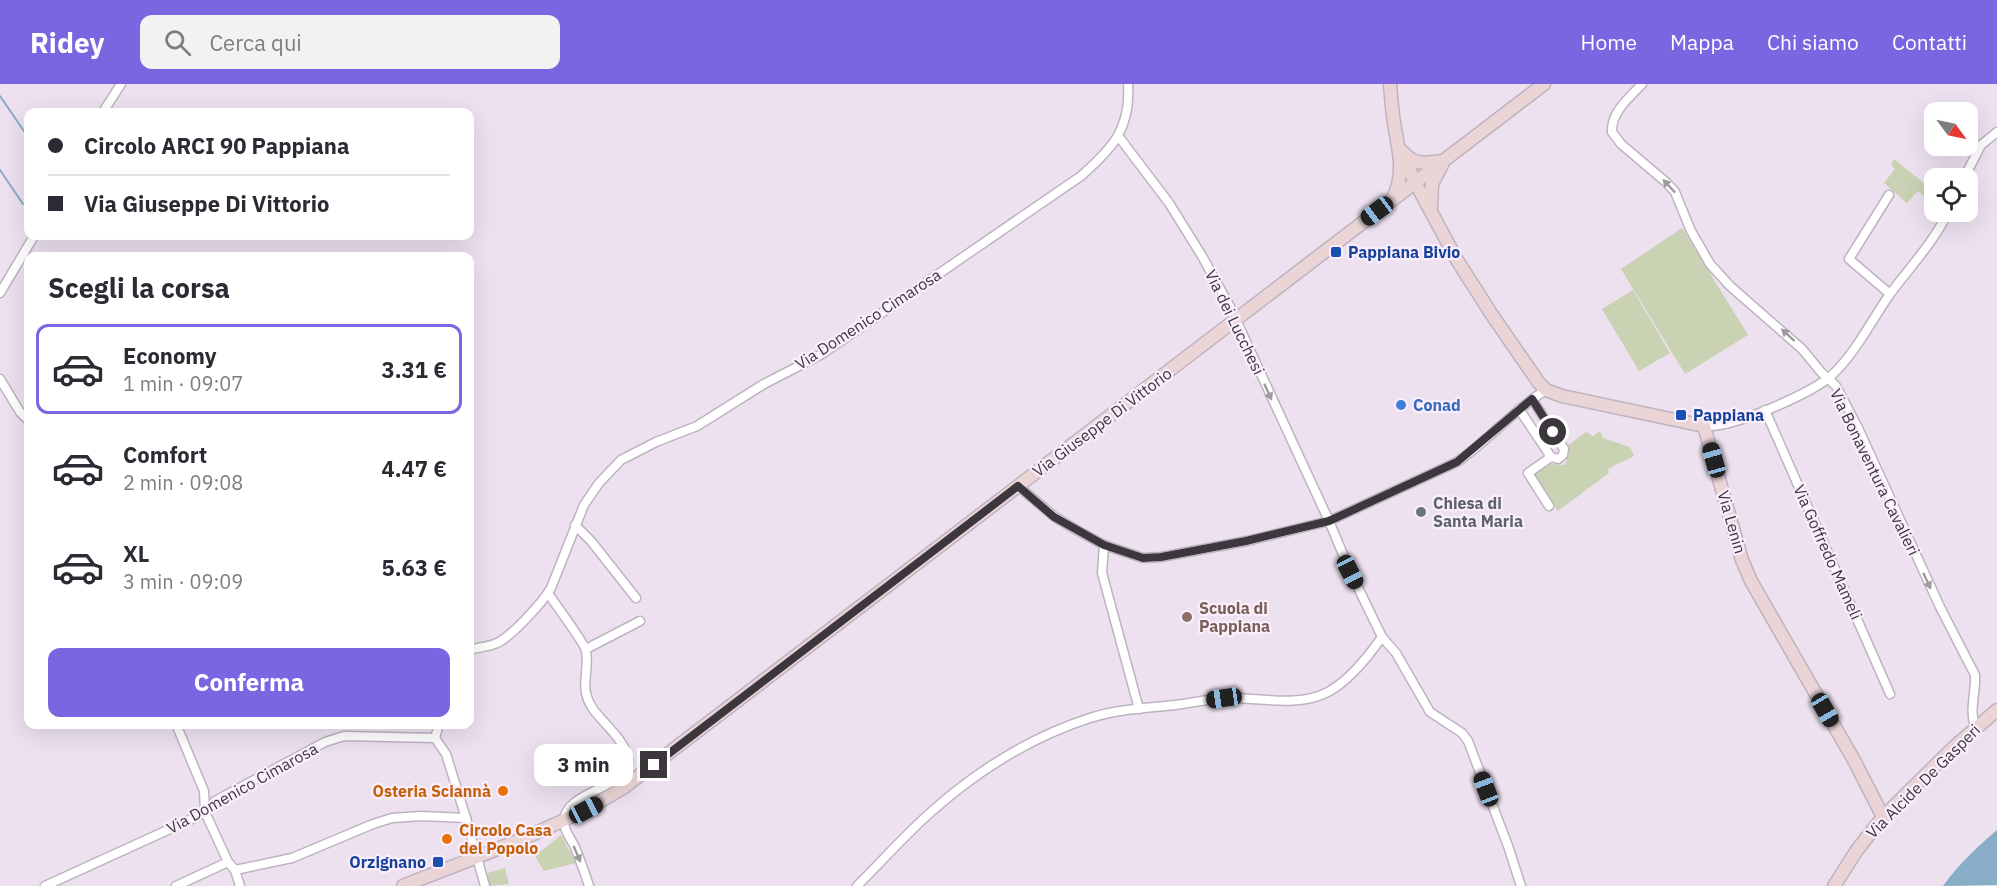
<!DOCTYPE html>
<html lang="it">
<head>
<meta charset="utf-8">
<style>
	body { margin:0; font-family:"IBM Plex Sans",sans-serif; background:#f2f2f3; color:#2b2b33; height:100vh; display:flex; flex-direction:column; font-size:22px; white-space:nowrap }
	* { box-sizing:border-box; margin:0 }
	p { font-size:20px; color:#7c7c81 }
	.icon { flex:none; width:33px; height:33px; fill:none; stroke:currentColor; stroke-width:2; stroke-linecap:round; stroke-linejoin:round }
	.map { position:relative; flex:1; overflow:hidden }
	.side { position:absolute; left:24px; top:168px; width:450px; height:477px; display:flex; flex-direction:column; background:#fff; border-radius:12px; box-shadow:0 6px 24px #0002 }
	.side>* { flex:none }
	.banner { position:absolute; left:24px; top:24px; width:450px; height:132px; border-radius:12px; box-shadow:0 6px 24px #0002; display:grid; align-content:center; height:132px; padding:0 24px; background:#fff }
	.needle { width:39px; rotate:123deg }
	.controls { position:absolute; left:1924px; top:18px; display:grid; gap:12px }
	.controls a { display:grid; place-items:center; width:54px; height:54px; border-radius:12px; background:#fff; box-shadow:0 6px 24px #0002; font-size:30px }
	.end { position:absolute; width:27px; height:27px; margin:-14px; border:8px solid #3c373d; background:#fff; box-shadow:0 0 0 3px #fff }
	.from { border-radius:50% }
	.bubble { position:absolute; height:42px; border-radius:12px; background:#fff; box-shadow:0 6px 24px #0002; font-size:20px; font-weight:800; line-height:42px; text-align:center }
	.car { position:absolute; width:18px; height:36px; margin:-18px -9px; border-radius:8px; box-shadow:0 0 4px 2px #0007; background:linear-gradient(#222 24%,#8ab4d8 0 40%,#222 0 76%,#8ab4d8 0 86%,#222 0) }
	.banner b { display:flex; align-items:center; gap:21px; height:57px; font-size:22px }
	.banner b+b { border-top:2px solid #e1e1e2 }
	.banner i { width:15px; height:15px; background:#2b2b33 }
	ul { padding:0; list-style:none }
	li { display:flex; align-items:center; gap:18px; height:90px; margin:0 12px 9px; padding:0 12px; border:3px solid transparent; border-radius:12px }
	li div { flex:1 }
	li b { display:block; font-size:22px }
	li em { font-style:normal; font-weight:800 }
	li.on { border-color:#7b65e1 }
	li>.icon { width:54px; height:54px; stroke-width:1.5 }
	h2 { padding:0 24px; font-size:27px; line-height:72px }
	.button { display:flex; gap:12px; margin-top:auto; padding:12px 24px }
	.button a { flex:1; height:69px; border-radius:12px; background:#7b65e1; color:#fff; font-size:24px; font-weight:800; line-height:69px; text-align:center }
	header { display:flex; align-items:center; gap:36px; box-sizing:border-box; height:84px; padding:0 30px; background:#7b65e1; color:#fff }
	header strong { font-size:28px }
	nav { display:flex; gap:33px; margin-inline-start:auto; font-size:21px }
	.search { width:420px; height:54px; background:#f2f2f3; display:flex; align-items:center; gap:15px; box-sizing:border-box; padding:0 21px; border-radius:12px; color:#7c7c81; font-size:22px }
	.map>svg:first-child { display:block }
	.green { fill:#cad2b4 }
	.water { fill:#88adc6 }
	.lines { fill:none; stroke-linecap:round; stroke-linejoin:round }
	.stream { stroke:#88adc6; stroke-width:2 }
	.street-casing { stroke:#beb3c1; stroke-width:11 }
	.secondary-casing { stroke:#beb3c1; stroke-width:15 }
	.street { stroke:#fff; stroke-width:8 }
	.secondary { stroke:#ead4d6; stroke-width:12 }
	.oneway { fill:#9e9b9e }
	.route { stroke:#3c373d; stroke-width:8 }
	.transit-dot { fill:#1a4fb4; stroke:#faeefc; stroke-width:2 }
	.shop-dot { fill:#3f7fe0; stroke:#faeefc; stroke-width:2 }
	.worship-dot { fill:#6b7280; stroke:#faeefc; stroke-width:2 }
	.education-dot { fill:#8d6e63; stroke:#faeefc; stroke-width:2 }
	.food-dot { fill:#e8710a; stroke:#faeefc; stroke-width:2 }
	.labels { text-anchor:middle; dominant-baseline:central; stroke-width:4.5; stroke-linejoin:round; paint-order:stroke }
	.transit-label { font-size:16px; font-weight:bold; fill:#164399; stroke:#faeefc; text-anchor:start }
	.street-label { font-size:16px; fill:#3c373d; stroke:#faeefc }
	.shop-label { font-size:16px; font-weight:bold; fill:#366cbe; stroke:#faeefc; text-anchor:start }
	.worship-label { font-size:16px; font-weight:bold; fill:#5b616d; stroke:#faeefc; text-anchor:start }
	.education-label { font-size:16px; font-weight:bold; fill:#785e54; stroke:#faeefc; text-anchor:start }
	.food-label { font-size:16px; font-weight:bold; fill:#c56008; stroke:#faeefc; text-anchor:end }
</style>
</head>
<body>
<header>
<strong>Ridey</strong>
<div class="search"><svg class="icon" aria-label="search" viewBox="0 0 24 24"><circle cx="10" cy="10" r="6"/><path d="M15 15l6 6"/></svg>Cerca qui</div>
<nav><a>Home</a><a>Mappa</a><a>Chi siamo</a><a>Contatti</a></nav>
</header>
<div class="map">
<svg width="1997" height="802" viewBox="0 0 1997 802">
	<rect width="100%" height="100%" fill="#ede1ef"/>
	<g class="green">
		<polygon points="1894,75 1935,108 1935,122 1918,107 1907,119 1884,99 1895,85 1891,81"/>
		<polygon points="1682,144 1748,251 1685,290 1621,185"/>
		<polygon points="1633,206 1670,269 1639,287 1602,225"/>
		<polygon points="1600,347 1603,354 1630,363 1634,372 1608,385 1609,389 1558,427 1533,390 1548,380 1565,381 1569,370 1566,363 1586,348 1593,352"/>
		<polygon points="561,751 576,779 544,787 535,772"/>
		<polygon points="505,784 509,800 488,802 484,790"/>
	</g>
	<path class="water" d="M1997,746V801L1943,802C1958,781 1977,763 1997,746Z"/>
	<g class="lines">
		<g class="stream">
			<polyline points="0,12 28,53"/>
			<polyline points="0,86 23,120"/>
		</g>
		<g class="street-casing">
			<g id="street">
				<path d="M1642,0C1629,14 1611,28 1612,48L1621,60L1667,99L1675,108L1691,147L1710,180L1730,202L1802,265L1821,288L1836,302L1858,344L1940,523L1975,591C1976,609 1969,626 1975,643"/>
				<polyline points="103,28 121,0"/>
				<polyline points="1964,94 1981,61 1997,48"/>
				<polyline points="1889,111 1849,175 1890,210"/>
				<polyline points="0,209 34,152"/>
				<polyline points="0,295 20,328 28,336"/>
				<polyline points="1519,325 1551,373 1558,375 1563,371 1564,365 1532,315"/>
				<polyline points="1765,326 1890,610"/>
				<path d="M1704,342C1731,345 1810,310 1831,292C1855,270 1871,237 1890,210C1910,183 1934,158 1948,128"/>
				<polyline points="1018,402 1055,433 1073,444 1104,461 1143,474 1161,473 1247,457 1329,437 1230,223 1202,172 1169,119 1119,53"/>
				<polyline points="1549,422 1528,389 1551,373"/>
				<polyline points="575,441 591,457 636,514"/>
				<polyline points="1104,461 1102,489 1139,625"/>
				<path d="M548,509C554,519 585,559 586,567C590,588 578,603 593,625C602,638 630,661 628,678C626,705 564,707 564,738C564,747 571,755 575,763C580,776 585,789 589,802"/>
				<polyline points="1382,553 1396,569 1430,628 1462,649 1468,657 1508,762 1521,802"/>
				<polyline points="586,565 640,537"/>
				<path d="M470,566C478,563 489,563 497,559C511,553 543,518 551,504L584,421L599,399L621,376L656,358L697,342L764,300L822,270L1081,92C1113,64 1131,44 1128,0"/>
				<polyline points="176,640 204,707 205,728 228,778 235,786 240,802"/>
				<polyline points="435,654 446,670 466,734"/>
				<polyline points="235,786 292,774 373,740 392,734 421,732 466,734 485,802"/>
				<polyline points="45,802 194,734 205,728 215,717 325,658 344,652 435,654 439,640"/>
				<polyline points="176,802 228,778"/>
				<path d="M857,802C882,777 905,751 931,728C977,687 1031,653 1090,634C1117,625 1147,624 1175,621C1192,619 1208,615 1225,614C1257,613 1298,624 1328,608C1350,596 1368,573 1382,553L1350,487L1329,437L1457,378C1489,356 1513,326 1546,306"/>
			</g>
		</g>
		<g class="secondary-casing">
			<g id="secondary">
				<path d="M1390,0C1391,13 1392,26 1394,39C1398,65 1406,88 1393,114"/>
				<polyline points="1400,65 1415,98 1457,176 1492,231 1539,299 1546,306 1562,312 1704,342 1742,476 1751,497 1855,678 1883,733"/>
				<path d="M1404,69C1415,82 1427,79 1443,77"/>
				<polyline points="1431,124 1432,100 1442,81"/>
				<path d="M403,802C477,772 554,747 623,704L1544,0"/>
				<polyline points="1834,802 1857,766 1883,733 1953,664 1997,626"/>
			</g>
		</g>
		<use href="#street" class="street"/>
		<use href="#secondary" class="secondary"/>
	</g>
	<defs><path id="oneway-solid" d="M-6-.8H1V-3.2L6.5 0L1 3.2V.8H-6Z" transform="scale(1.5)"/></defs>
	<g class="oneway">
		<use href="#oneway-solid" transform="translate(1669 102) rotate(-133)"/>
		<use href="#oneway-solid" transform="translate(1788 251) rotate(-137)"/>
		<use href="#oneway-solid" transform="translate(1268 308) rotate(65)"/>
		<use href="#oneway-solid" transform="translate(1927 497) rotate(65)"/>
		<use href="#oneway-solid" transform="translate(577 770) rotate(67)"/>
	</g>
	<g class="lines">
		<polyline class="route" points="654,681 1018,402 1054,433 1104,461 1143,474 1161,473 1246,457 1329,437 1457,378 1532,315 1553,348"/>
	</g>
	<g class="transit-dot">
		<rect x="1330" y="162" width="12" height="12" rx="3"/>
		<rect x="1675" y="325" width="12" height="12" rx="3"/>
		<rect x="432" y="772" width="12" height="12" rx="3"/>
	</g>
	<circle class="shop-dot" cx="1401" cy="321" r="6"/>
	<circle class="worship-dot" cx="1421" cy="428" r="6"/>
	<circle class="education-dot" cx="1187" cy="533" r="6"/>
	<g class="food-dot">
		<circle cx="503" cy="707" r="6"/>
		<circle cx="447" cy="755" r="6"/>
	</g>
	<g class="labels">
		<g class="transit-label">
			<text x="1348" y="168">Pappiana Bivio</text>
			<text x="1693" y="331">Pappiana</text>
			<text x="426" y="778" text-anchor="end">Orzignano</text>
		</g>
		<g class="street-label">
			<text transform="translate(868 235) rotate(-33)">Via Domenico Cimarosa</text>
			<text transform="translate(1235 238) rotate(64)">Via dei Lucchesi</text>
			<text transform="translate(1102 338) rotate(-37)">Via Giuseppe Di Vittorio</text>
			<text transform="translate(1875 388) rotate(64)">Via Bonaventura Cavalieri</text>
			<text transform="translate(1732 438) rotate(74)">Via Lenin</text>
			<text transform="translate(1828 468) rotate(66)">Via Goffredo Mameli</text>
			<text transform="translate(1923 697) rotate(-45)">Via Alcide De Gasperi</text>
			<text transform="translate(242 704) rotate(-29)">Via Domenico Cimarosa</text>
		</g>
		<g class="shop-label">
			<text x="1413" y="321">Conad</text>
		</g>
		<g class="worship-label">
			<text x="1433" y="419">Chiesa di<tspan x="1433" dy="18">Santa Maria</tspan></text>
		</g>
		<g class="education-label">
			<text x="1199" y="524">Scuola di<tspan x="1199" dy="18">Pappiana</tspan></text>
		</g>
		<g class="food-label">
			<text x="491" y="707">Osteria Sciannà</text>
			<text x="459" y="746" text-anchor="start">Circolo Casa<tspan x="459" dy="18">del Popolo</tspan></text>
		</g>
	</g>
</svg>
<div class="controls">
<a><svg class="needle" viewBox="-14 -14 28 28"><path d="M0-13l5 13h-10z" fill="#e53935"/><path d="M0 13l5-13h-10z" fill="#7c7c81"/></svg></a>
<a><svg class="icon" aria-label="locate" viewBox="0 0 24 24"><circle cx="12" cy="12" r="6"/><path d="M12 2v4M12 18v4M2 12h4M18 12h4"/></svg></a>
</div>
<i class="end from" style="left:1553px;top:348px"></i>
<i class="end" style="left:654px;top:681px"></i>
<div class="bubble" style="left:534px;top:660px;width:99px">3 min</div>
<i class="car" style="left:1377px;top:127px;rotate:233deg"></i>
<i class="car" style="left:1714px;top:376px;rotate:344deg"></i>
<i class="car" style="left:1350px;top:488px;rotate:153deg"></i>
<i class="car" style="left:1224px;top:614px;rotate:262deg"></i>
<i class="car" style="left:1825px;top:626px;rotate:150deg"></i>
<i class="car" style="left:1486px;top:705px;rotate:339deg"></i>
<i class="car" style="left:586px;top:726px;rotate:62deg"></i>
<div class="banner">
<b><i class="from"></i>Circolo ARCI 90 Pappiana</b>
<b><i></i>Via Giuseppe Di Vittorio</b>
</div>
<section class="side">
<h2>Scegli la corsa</h2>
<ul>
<li class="on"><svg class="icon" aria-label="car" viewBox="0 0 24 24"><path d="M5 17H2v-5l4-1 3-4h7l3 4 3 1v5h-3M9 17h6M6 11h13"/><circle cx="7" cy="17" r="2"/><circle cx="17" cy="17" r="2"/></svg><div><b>Economy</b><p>1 min · 09:07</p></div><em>3.31 €</em></li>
<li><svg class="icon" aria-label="car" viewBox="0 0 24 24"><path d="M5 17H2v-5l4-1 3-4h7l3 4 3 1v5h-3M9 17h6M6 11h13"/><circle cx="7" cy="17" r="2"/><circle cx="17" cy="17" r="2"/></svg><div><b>Comfort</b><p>2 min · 09:08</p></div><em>4.47 €</em></li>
<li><svg class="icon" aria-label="car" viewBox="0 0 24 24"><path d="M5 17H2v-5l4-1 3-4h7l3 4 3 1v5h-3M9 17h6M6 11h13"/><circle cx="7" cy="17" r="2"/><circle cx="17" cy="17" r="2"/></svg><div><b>XL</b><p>3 min · 09:09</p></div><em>5.63 €</em></li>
</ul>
<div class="button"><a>Conferma</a></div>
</section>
</div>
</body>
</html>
